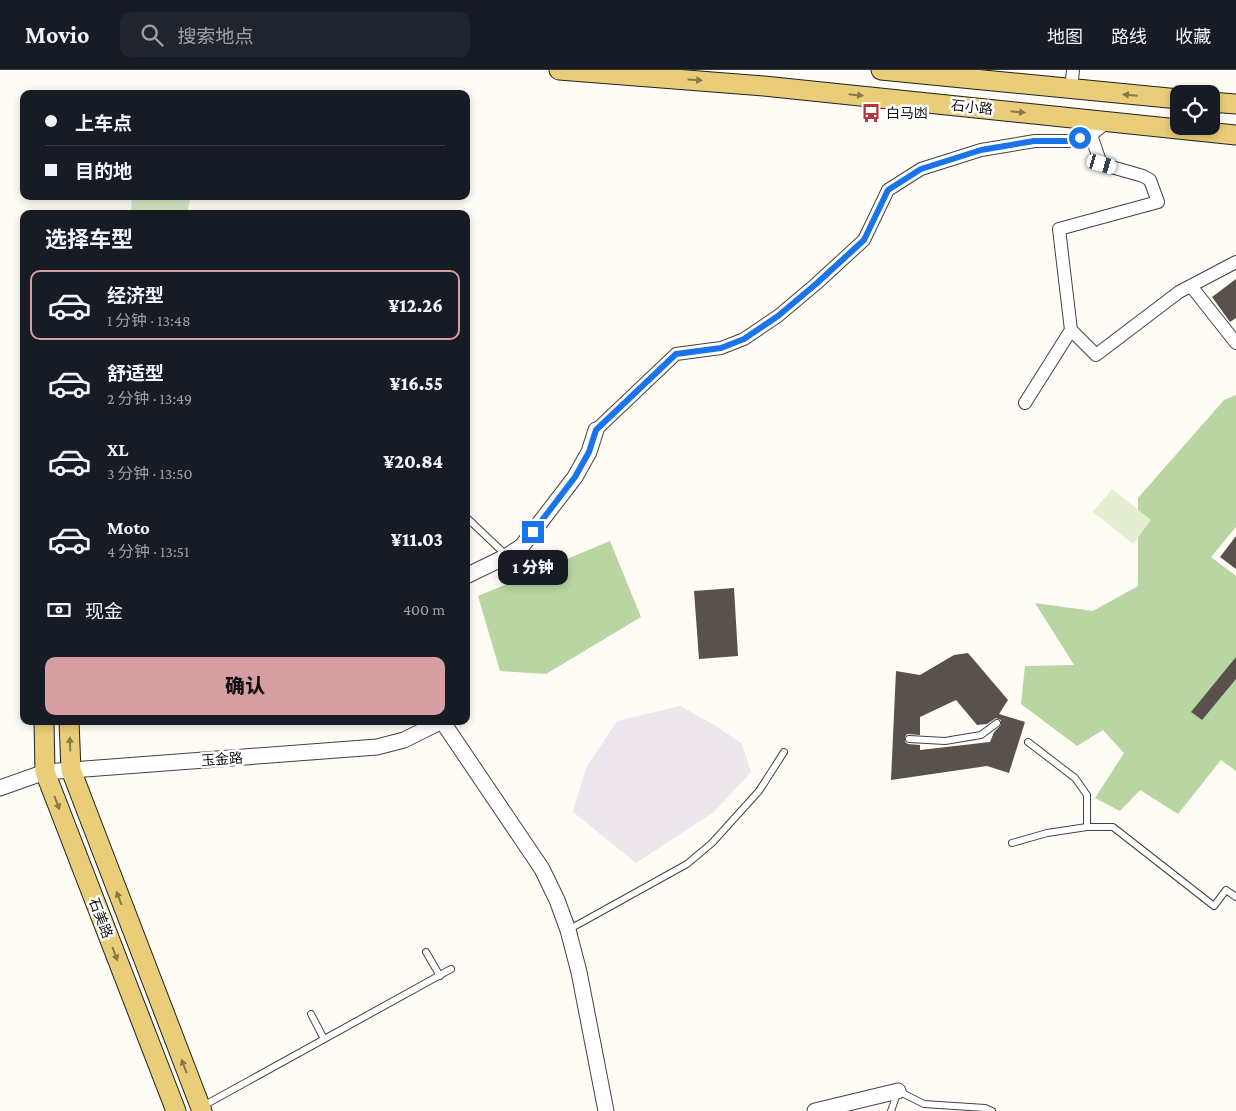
<!DOCTYPE html>
<html lang="zh">
<head>
<meta charset="utf-8">
<style>
	body { margin:0; font-family:"Crimson Pro","Noto Sans SC",serif; background:#20242c; color:#f1f3f6; height:100vh; display:flex; flex-direction:column; font-size:19px; white-space:nowrap }
	* { box-sizing:border-box; margin:0 }
	p { font-size:16px; color:#9ea1a6 }
	.icon { flex:none; width:28px; height:28px; fill:none; stroke:currentColor; stroke-width:2; stroke-linecap:round; stroke-linejoin:round }
	.map { position:relative; flex:1; overflow:hidden }
	.side { position:absolute; left:20px; top:140px; width:450px; height:515px; display:flex; flex-direction:column; background:#171b24; border-radius:10px; box-shadow:0 2px 8px #0003 }
	.side>* { flex:none }
	.top-card { position:absolute; left:20px; top:20px; width:450px; height:110px; border-radius:10px; box-shadow:0 2px 8px #0003; display:grid; align-content:center; height:110px; padding:0 25px; background:#171b24 }
	.tools { position:absolute; left:1170px; top:15px; display:grid; gap:10px }
	.tools a { display:grid; place-items:center; width:50px; height:50px; border-radius:10px; background:#171b24; box-shadow:0 2px 8px #0003; font-size:25px }
	.end { position:absolute; width:22px; height:22px; margin:-11px; border:6px solid #1a73e8; background:#fff; box-shadow:0 0 0 2px #fff }
	.from { border-radius:50% }
	.bubble { position:absolute; height:35px; border-radius:10px; background:#171b24; box-shadow:0 2px 8px #0003; font-size:16px; font-weight:800; line-height:35px; text-align:center }
	.car { position:absolute; width:15px; height:30px; margin:-15px -8px; border-radius:6px; box-shadow:0 0 4px 1px #0007; background:linear-gradient(#fff 24%,#345 0 40%,#fff 0 76%,#345 0 86%,#fff 0) }
	.top-card b { display:flex; align-items:center; gap:18px; height:48px; font-size:19px }
	.top-card b+b { border-top:1px solid #363941 }
	.top-card i { width:12px; height:12px; background:#f1f3f6 }
	ul { padding:0; list-style:none }
	li { display:flex; align-items:center; gap:15px; height:70px; margin:0 10px 8px; padding:0 15px; border:2px solid transparent; border-radius:10px }
	li div { flex:1 }
	li b { display:block; font-size:19px }
	li em { font-style:normal; font-weight:800 }
	li.on { border-color:#d59ea3 }
	li>.icon { width:45px; height:45px; stroke-width:1.5 }
	h2 { padding:0 25px; font-size:22px; line-height:60px }
	.pay { display:flex; align-items:center; gap:12px; height:55px; padding:0 25px; font-size:19px }
	.pay p { margin-inline-start:auto }
	.primary-button { display:flex; gap:10px; margin-top:auto; padding:10px 25px }
	.primary-button a { flex:1; height:58px; border-radius:10px; background:#d59ea3; color:#111; font-size:20px; font-weight:800; line-height:58px; text-align:center }
	header { display:flex; align-items:center; gap:30px; box-sizing:border-box; height:70px; padding:0 25px; background:#171b24; border-bottom:1px solid #363941 }
	header strong { font-size:24px }
	nav { display:flex; gap:28px; margin-inline-start:auto; font-size:18px }
	.search { width:350px; height:45px; background:#20242c; display:flex; align-items:center; gap:12px; box-sizing:border-box; padding:0 18px; border-radius:10px; color:#9ea1a6; font-size:19px }
	.map>svg:first-child { display:block }
	.industrial { fill:#ede6ed }
	.green { fill:#d4e6c1 }
	.forest { fill:#b9d5a1 }
	.pitch { fill:#e4eed1 }
	.building { fill:#58514e; fill-rule:evenodd }
	.lines { fill:none; stroke-linecap:round; stroke-linejoin:round }
	.service-casing { stroke:#434343; stroke-width:8 }
	.minor-casing { stroke:#434343; stroke-width:14 }
	.tertiary-casing { stroke:#434343; stroke-width:17 }
	.primary-casing { stroke:#212121; stroke-width:21 }
	.service { stroke:#fff; stroke-width:6 }
	.minor { stroke:#fff; stroke-width:12 }
	.tertiary { stroke:#fff; stroke-width:15 }
	.primary { stroke:#eacd78; stroke-width:19 }
	.oneway { fill:#887849 }
	.route { stroke:#1a73e8; stroke-width:6 }
	.labels { text-anchor:middle; dominant-baseline:central; stroke-width:5; stroke-linejoin:round; paint-order:stroke }
	.street-label { font-size:14px; fill:#101010; stroke:#fff }
	.poi-label { font-size:14px; fill:#101010; stroke:#fff; text-anchor:start }
</style>
</head>
<body>
<header>
<strong>Movio</strong>
<div class="search"><svg class="icon" aria-label="search" viewBox="0 0 24 24"><circle cx="10" cy="10" r="6"/><path d="M15 15l6 6"/></svg>搜索地点</div>
<nav><a>地图</a><a>路线</a><a>收藏</a></nav>
</header>
<div class="map">
<svg width="1236" height="1041" viewBox="0 0 1236 1041">
	<rect width="100%" height="100%" fill="#fefcf5"/>
	<polygon class="industrial" points="680,636 716,656 742,674 751,702 714,742 636,793 573,742 586,698 617,651"/>
	<polygon class="green" points="132,126 191,126 187,144 131,144"/>
	<g class="forest">
		<polygon points="1236,325 1236,457 1211,487 1236,506 1236,701 1221,690 1178,744 1140,720 1120,741 1095,728 1124,683 1103,660 1077,676 1021,634 1025,596 1074,595 1035,533 1093,541 1138,516 1138,428 1224,330"/>
		<polygon points="610,471 641,547 546,604 500,601 478,526"/>
	</g>
	<polygon class="pitch" points="1112,419 1151,450 1133,474 1093,442"/>
	<g class="building">
		<polygon points="1236,209 1236,248 1230,252 1212,227"/>
		<polygon points="1236,466 1236,499 1220,487"/>
		<polygon points="734,518 738,586 699,589 694,521"/>
		<path d="M968,583L1008,630L999,644L1025,652L1009,703L987,696L891,710L896,601L920,605L954,585ZM956,630L977,655L987,654L996,648L1001,650V655L994,662L990,672L920,680V675L908,674L905,672V667L907,664L920,665V647Z"/>
		<polygon points="1236,587 1236,609 1202,650 1191,642"/>
	</g>
	<g class="lines">
		<g class="service-casing">
			<g id="service">
				<polyline points="466,447 506,485"/>
				<polyline points="909,669 945,671 981,665 997,653"/>
				<polyline points="1028,672 1075,708 1087,725 1087,757"/>
				<polyline points="1012,773 1047,763 1087,757 1113,757 1214,836 1226,820 1236,827"/>
				<polyline points="568,860 687,794 712,773 759,721 784,682"/>
				<polyline points="426,882 440,906"/>
				<polyline points="311,944 324,969"/>
				<polyline points="203,1036 451,899"/>
				<polyline points="891,1041 898,1021 924,1034 985,1038 992,1041"/>
			</g>
		</g>
		<g class="minor-casing">
			<g id="minor">
				<polyline points="1071,20 1073,0"/>
				<polyline points="1191,216 1236,273"/>
				<polyline points="1071,260 1096,285 1179,222 1236,192"/>
				<polyline points="1025,333 1071,260 1059,159 1158,132 1150,110 1143,106 1101,94 1091,65"/>
				<polyline points="596,360 676,284 721,278 744,269 778,246 816,214 864,170 888,120 921,99 981,80 1035,71 1069,71 1091,65 1108,51"/>
			</g>
		</g>
		<g class="tertiary-casing">
			<g id="tertiary">
				<polyline points="466,506 507,486 522,476 575,407 589,382 596,360"/>
				<polyline points="442,651 542,799 557,830 568,860 579,902 606,1041"/>
				<polyline points="0,718 45,702 377,677 404,670 442,651"/>
				<polyline points="815,1041 898,1021"/>
			</g>
		</g>
		<g class="primary-casing">
			<g id="primary">
				<polyline points="559,0 764,16 1236,65"/>
				<polyline points="881,0 1179,29"/>
				<polyline points="1211,32 1236,34"/>
				<polyline points="44,651 45,702 176,1041"/>
				<polyline points="69,651 71,700 202,1041"/>
			</g>
		</g>
		<use href="#service" class="service"/>
		<use href="#minor" class="minor"/>
		<use href="#tertiary" class="tertiary"/>
		<use href="#primary" class="primary"/>
	</g>
	<defs><path id="oneway-solid" d="M-6-.8H1V-3.2L6.5 0L1 3.2V.8H-6Z" transform="scale(1.25)"/></defs>
	<g class="oneway">
		<use href="#oneway-solid" transform="translate(695 10) rotate(4)"/>
		<use href="#oneway-solid" transform="translate(856 25) rotate(6)"/>
		<use href="#oneway-solid" transform="translate(1130 25) rotate(-175)"/>
		<use href="#oneway-solid" transform="translate(1018 42) rotate(6)"/>
		<use href="#oneway-solid" transform="translate(70 674) rotate(-92)"/>
		<use href="#oneway-solid" transform="translate(57 733) rotate(69)"/>
		<use href="#oneway-solid" transform="translate(119 828) rotate(-111)"/>
		<use href="#oneway-solid" transform="translate(115 884) rotate(69)"/>
		<use href="#oneway-solid" transform="translate(184 996) rotate(-111)"/>
	</g>
	<g class="lines">
		<polyline class="route" points="533,462 575,407 589,382 596,360 676,284 721,278 744,269 778,246 816,214 864,170 888,120 921,99 981,80 1034,71 1069,71 1080,68"/>
	</g>
	<defs>
		<g id="bus-bare" transform="scale(1.5)"><path d="M-5-6H5V4H4V6H2V4H-2V6H-4V4H-5ZM-3.5-4V0h7V-4ZM-3.5 1.2v1.5H-2V1.2ZM2 1.2v1.5H3.5V1.2Z" fill="#b3363d" stroke="#fff" stroke-width="2.5" paint-order="stroke"/></g>
	</defs>
	<g fill-rule="evenodd">
		<use href="#bus-bare" x="871" y="43"/>
	</g>
	<g class="labels">
		<g class="street-label">
			<text transform="translate(972 37) rotate(6)">石小路</text>
			<text transform="translate(222 689) rotate(-4)">玉金路</text>
			<text transform="translate(101 848) rotate(69)">石美路</text>
		</g>
		<g class="poi-label">
			<text x="886" y="43">白马凼</text>
		</g>
	</g>
</svg>
<div class="tools">
<a><svg class="icon" aria-label="locate" viewBox="0 0 24 24"><circle cx="12" cy="12" r="6"/><path d="M12 2v4M12 18v4M2 12h4M18 12h4"/></svg></a>
</div>
<i class="end from" style="left:1080px;top:68px"></i>
<i class="end" style="left:533px;top:462px"></i>
<div class="bubble" style="left:498px;top:480px;width:70px">1 分钟</div>
<i class="car" style="left:1102px;top:94px;rotate:106deg"></i>
<div class="top-card">
<b><i class="from"></i>上车点</b>
<b><i></i>目的地</b>
</div>
<section class="side">
<h2>选择车型</h2>
<ul>
<li class="on"><svg class="icon" aria-label="car" viewBox="0 0 24 24"><path d="M5 17H2v-5l4-1 3-4h7l3 4 3 1v5h-3M9 17h6M6 11h13"/><circle cx="7" cy="17" r="2"/><circle cx="17" cy="17" r="2"/></svg><div><b>经济型</b><p>1 分钟 · 13:48</p></div><em>¥12.26</em></li>
<li><svg class="icon" aria-label="car" viewBox="0 0 24 24"><path d="M5 17H2v-5l4-1 3-4h7l3 4 3 1v5h-3M9 17h6M6 11h13"/><circle cx="7" cy="17" r="2"/><circle cx="17" cy="17" r="2"/></svg><div><b>舒适型</b><p>2 分钟 · 13:49</p></div><em>¥16.55</em></li>
<li><svg class="icon" aria-label="car" viewBox="0 0 24 24"><path d="M5 17H2v-5l4-1 3-4h7l3 4 3 1v5h-3M9 17h6M6 11h13"/><circle cx="7" cy="17" r="2"/><circle cx="17" cy="17" r="2"/></svg><div><b>XL</b><p>3 分钟 · 13:50</p></div><em>¥20.84</em></li>
<li><svg class="icon" aria-label="car" viewBox="0 0 24 24"><path d="M5 17H2v-5l4-1 3-4h7l3 4 3 1v5h-3M9 17h6M6 11h13"/><circle cx="7" cy="17" r="2"/><circle cx="17" cy="17" r="2"/></svg><div><b>Moto</b><p>4 分钟 · 13:51</p></div><em>¥11.03</em></li>
</ul>
<div class="pay"><svg class="icon" aria-label="cash" viewBox="0 0 24 24"><path d="M3 7h18v10H3z"/><circle cx="12" cy="12" r="2"/></svg>现金<p>400 m</p></div>
<div class="primary-button"><a>确认</a></div>
</section>
</div>
</body>
</html>
